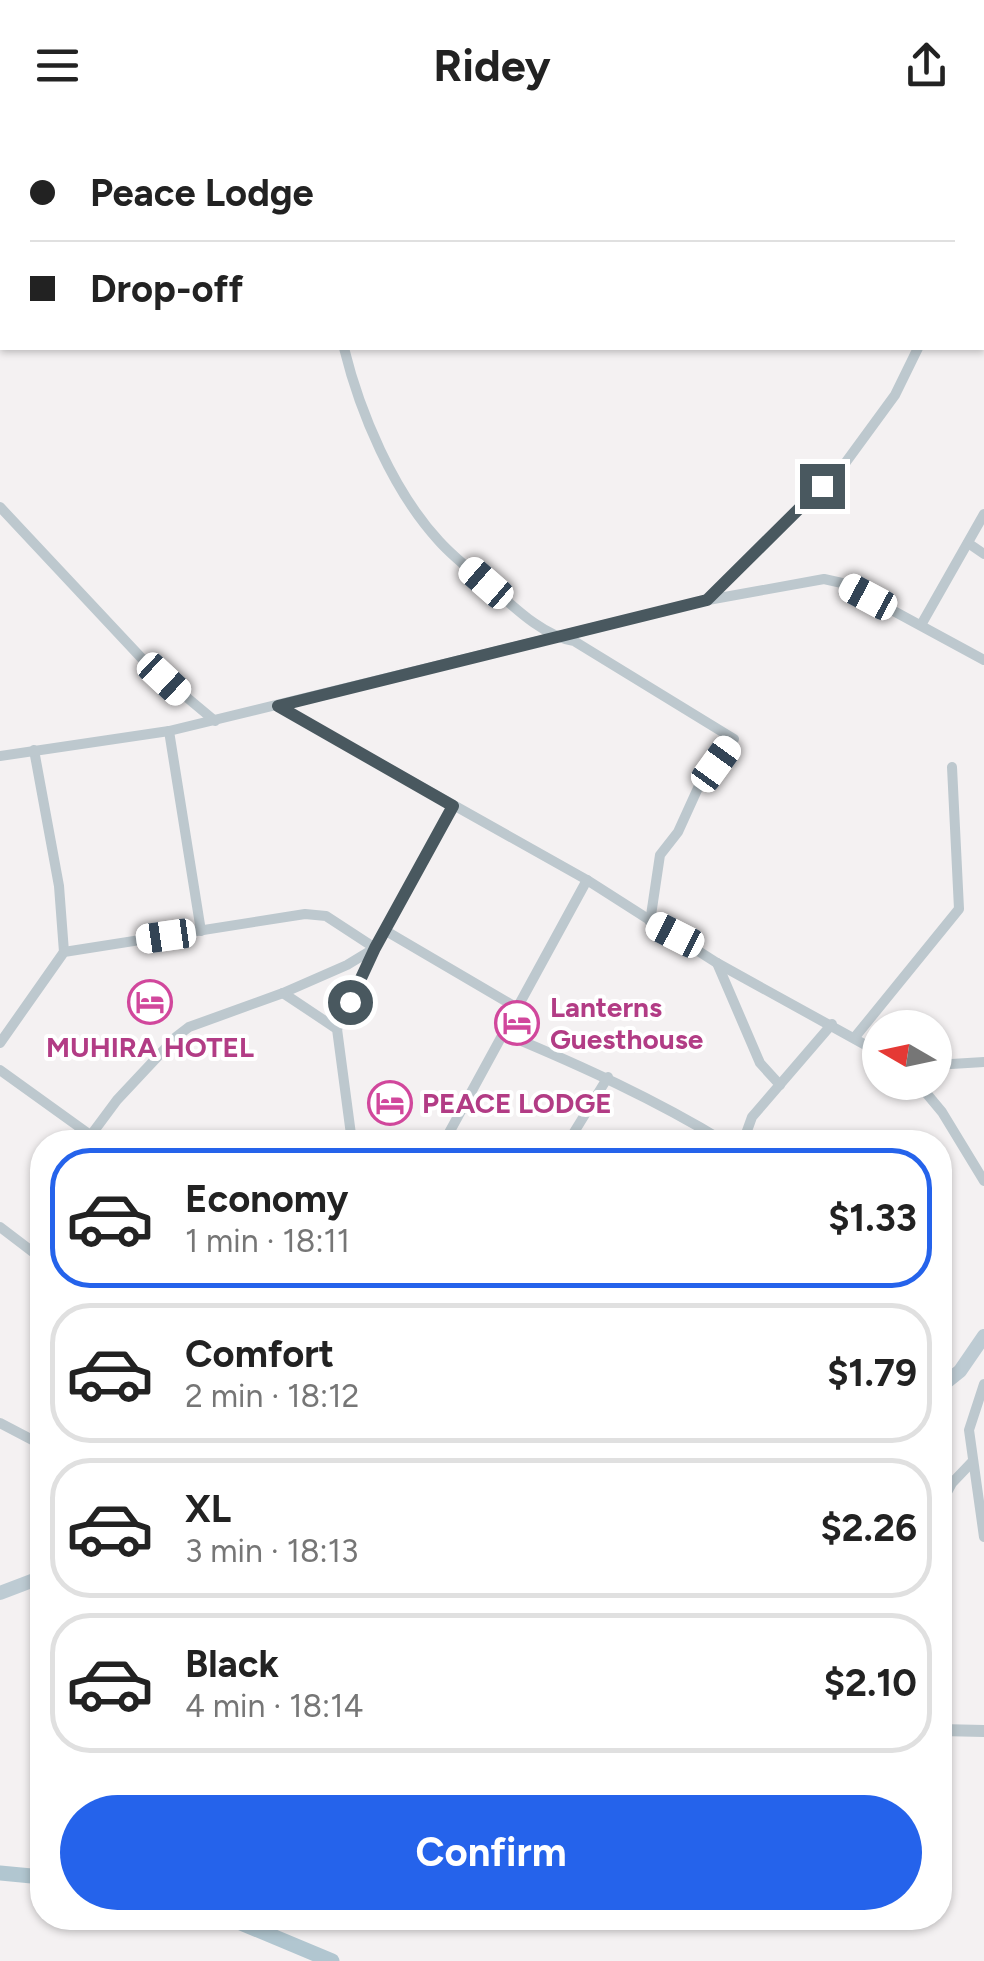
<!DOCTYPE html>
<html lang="en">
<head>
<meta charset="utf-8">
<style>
	body { margin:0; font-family:Figtree,sans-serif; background:#f2f2f2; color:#222; height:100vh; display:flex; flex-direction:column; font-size:38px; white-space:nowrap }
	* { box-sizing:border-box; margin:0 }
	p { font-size:32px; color:#767676 }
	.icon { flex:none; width:55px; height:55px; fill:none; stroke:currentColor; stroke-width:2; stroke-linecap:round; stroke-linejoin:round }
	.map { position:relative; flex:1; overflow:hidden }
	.drawer { position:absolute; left:30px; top:1000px; width:922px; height:800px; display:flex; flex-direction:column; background:#fff; border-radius:40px; box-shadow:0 2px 8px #0004 }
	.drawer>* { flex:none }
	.top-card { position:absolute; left:0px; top:0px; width:985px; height:220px; box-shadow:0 2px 8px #0004; display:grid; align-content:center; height:220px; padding:0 30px; background:#fff }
	.needle { width:65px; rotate:279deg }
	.controls { position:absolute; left:862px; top:880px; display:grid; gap:20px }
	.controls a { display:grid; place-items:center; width:90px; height:90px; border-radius:50%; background:#fff; box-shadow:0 2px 8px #0004; font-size:50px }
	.end { position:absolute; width:45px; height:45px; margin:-22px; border:12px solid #49585f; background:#fff; box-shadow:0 0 0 5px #fff }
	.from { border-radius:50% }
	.car { position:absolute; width:30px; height:60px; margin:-30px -15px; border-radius:12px; box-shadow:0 0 8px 2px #0007; background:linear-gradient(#fff 24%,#345 0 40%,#fff 0 76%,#345 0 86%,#fff 0) }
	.top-card b { display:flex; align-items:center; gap:35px; height:95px; font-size:38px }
	.top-card b+b { border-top:2px solid #e0e0e0 }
	.top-card i { width:25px; height:25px; background:#222 }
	ul { padding:18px 0 0; list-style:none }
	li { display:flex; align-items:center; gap:30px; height:140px; margin:0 20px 15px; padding:0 10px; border:5px solid #e0e0e0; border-radius:40px }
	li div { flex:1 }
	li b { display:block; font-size:38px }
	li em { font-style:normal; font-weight:700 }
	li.current { border-color:#2563eb }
	li>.icon { width:90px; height:90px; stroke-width:1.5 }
	.action { display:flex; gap:20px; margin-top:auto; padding:20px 30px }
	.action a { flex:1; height:115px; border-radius:60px; background:#2563eb; color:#fff; font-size:40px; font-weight:700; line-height:115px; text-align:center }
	header { display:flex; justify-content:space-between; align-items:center; height:130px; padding:0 30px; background:#fff; font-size:45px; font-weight:700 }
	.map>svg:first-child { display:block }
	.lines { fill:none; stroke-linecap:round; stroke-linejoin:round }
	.minor { stroke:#bdc8ce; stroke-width:10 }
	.tertiary { stroke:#bdc8ce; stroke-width:12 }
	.secondary { stroke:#bdcbd3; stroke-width:14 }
	.primary { stroke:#b1c6d0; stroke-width:15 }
	.route { stroke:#49585f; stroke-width:12 }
	.labels { text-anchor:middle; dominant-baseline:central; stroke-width:8; stroke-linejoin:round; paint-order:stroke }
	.hotel-label { font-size:28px; font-weight:bold; fill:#b23c85; stroke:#fff; text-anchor:start }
</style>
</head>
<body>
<header><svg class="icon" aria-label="menu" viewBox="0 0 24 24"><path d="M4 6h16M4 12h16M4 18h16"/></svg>Ridey<svg class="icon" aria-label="share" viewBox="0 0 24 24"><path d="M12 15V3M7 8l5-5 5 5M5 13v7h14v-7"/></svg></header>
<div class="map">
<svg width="984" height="1831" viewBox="0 0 984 1831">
	<rect width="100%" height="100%" fill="#f4f1f2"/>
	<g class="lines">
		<g class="minor">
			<polyline points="266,0 267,2"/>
			<polyline points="982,49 984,44"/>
			<path d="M344,218C360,283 393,361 439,411C456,430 478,446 497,462C518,481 546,507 574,511L734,609L698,658L678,702L660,725L650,792"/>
			<polyline points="0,377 148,535 215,591"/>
			<polyline points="968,413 984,424"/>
			<polyline points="708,470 824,449 842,453 984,530"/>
			<polyline points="921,495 984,384"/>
			<polyline points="279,577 587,750 717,833 880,923"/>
			<polyline points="169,601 201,801"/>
			<polyline points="34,620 59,756 64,822"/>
			<polyline points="0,626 169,601 707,470 846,332 895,265 918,218"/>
			<polyline points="386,801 519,879"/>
			<polyline points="717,833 760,933 780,955"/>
			<polyline points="283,863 337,899 352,1012"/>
			<path d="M505,904C582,936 654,969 725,1012"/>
			<polyline points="855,907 959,779 952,637"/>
			<polyline points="0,913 64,822 305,784 326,786 375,818 337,899"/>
			<polyline points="935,935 984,932"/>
			<polyline points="0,940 100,1012"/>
			<polyline points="917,952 942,982 984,1051"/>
			<polyline points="91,1005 117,970 176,907 189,897 283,863 347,835 375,818 453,677"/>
			<polyline points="444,1012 587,750"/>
			<polyline points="568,1012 608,947"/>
			<polyline points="743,1012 752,987 832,894"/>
			<polyline points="0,1097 42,1129"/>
			<polyline points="984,1254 969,1300 984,1407"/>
			<polyline points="0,1293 42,1315"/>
			<polyline points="940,1375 952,1353 973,1331"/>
		</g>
		<polyline class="tertiary" points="940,1600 984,1601"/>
		<g class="secondary">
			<polyline points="940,1257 960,1241 984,1206"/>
			<polyline points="0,1463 42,1447"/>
		</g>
		<g class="primary">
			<polyline points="0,1743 42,1747"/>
			<polyline points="229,1788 332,1831"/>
		</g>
	</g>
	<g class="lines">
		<polyline class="route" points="350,872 375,818 453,676 278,576 707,470 822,356"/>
	</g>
	<defs>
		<g id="hotel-ring" transform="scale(2.25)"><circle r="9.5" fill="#fff" stroke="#d1479c" stroke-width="1.5"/><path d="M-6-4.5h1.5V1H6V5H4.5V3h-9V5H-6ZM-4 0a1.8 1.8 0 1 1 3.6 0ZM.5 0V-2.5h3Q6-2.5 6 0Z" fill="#d1479c"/></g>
	</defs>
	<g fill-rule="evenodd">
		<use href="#hotel-ring" x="150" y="872"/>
		<use href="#hotel-ring" x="517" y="893"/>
		<use href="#hotel-ring" x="390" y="973"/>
	</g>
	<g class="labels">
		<g class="hotel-label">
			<text x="550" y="877">Lanterns<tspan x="550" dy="32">Guesthouse</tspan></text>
			<text x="150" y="917" text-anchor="middle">MUHIRA HOTEL</text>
			<text x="422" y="973">PEACE LODGE</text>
		</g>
	</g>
</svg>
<div class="controls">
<a><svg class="needle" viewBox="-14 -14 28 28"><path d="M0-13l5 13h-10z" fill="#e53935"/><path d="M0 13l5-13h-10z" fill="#767676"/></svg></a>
</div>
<i class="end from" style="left:350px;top:872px"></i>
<i class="end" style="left:822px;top:356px"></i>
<i class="car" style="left:486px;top:453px;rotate:311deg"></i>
<i class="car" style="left:868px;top:467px;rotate:298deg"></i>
<i class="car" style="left:164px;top:549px;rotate:133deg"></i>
<i class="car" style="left:716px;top:634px;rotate:36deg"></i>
<i class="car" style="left:675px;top:805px;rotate:297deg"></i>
<i class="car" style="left:166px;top:806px;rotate:262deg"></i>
<div class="top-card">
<b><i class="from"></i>Peace Lodge</b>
<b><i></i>Drop-off</b>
</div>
<section class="drawer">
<ul>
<li class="current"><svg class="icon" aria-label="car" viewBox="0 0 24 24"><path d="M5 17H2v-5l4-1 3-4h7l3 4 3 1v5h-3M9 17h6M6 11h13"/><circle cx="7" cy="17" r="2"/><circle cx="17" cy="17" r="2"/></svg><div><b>Economy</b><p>1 min · 18:11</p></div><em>$1.33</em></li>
<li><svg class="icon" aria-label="car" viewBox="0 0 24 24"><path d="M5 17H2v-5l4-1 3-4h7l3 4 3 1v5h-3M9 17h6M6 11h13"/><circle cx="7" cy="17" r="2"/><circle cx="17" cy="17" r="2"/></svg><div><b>Comfort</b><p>2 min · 18:12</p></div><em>$1.79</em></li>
<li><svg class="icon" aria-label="car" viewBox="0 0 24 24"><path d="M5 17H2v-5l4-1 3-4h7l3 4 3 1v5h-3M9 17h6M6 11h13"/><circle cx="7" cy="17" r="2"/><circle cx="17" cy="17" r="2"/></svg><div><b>XL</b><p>3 min · 18:13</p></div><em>$2.26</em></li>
<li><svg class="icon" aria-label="car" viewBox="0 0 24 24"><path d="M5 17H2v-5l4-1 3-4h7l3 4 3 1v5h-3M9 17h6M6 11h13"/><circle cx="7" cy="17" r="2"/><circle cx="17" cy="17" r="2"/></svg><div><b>Black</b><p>4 min · 18:14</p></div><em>$2.10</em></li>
</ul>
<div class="action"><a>Confirm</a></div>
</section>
</div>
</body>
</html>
